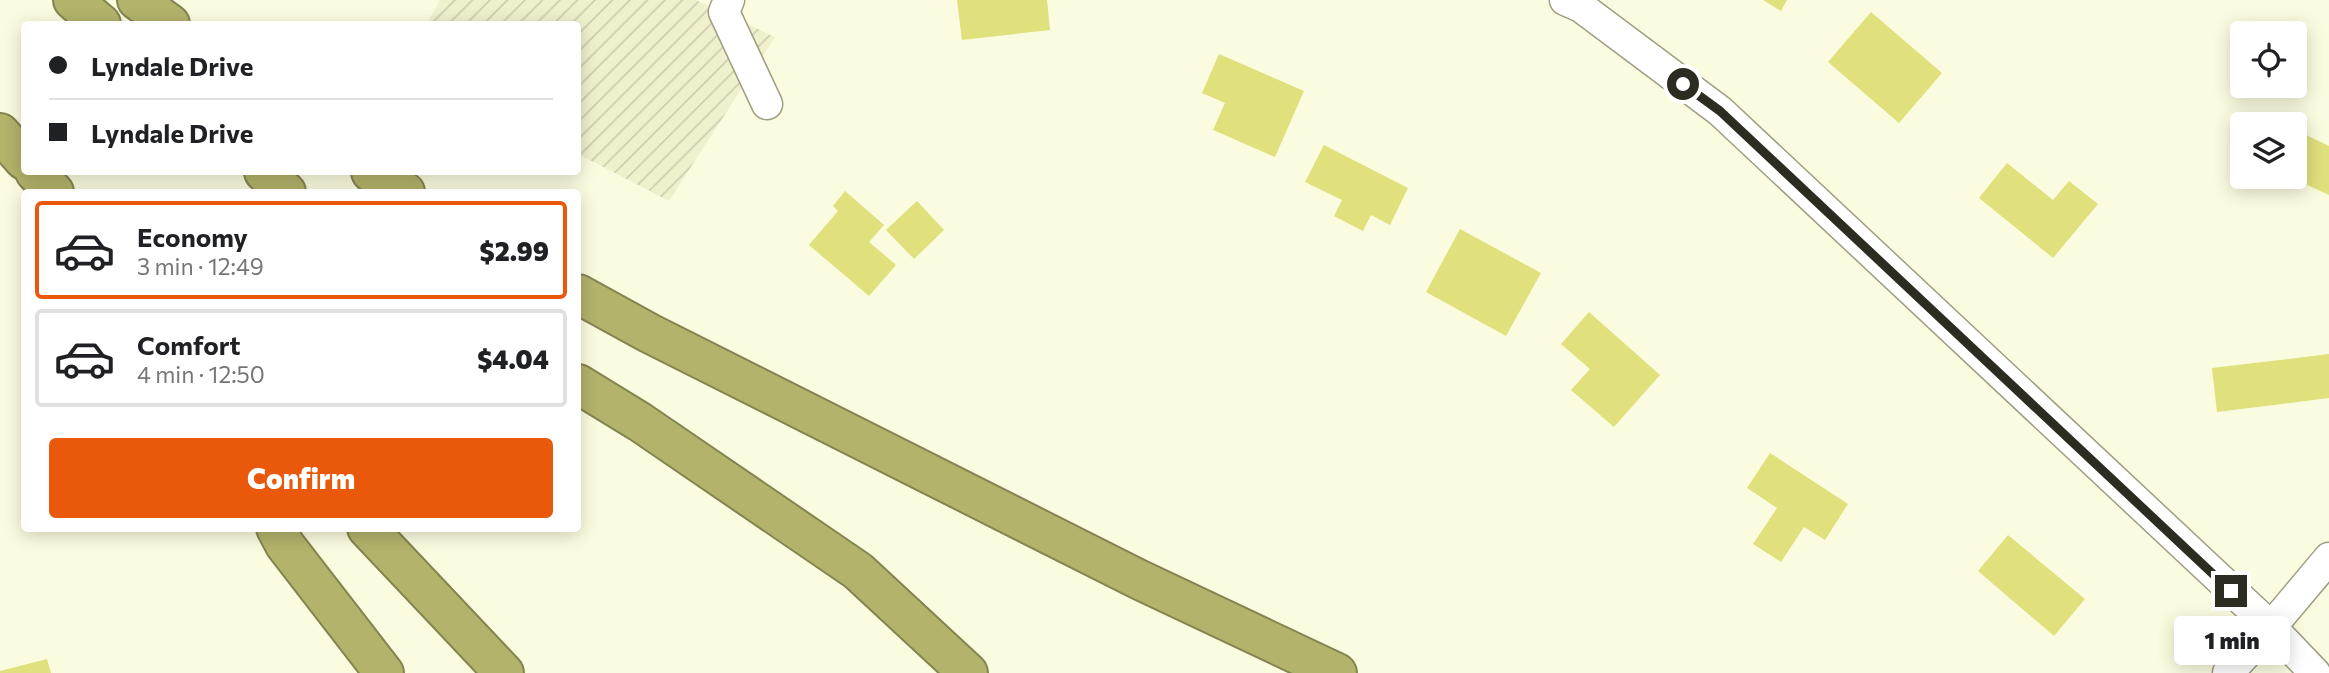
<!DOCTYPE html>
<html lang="en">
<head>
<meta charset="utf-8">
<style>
	body { margin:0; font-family:Commissioner,sans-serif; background:#f2f2f2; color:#202124; height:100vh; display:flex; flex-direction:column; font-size:26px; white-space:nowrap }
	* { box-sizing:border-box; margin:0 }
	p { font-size:23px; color:#757577 }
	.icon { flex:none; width:38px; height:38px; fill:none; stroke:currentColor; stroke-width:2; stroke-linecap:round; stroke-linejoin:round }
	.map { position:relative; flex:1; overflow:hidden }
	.sheet { position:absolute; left:21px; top:189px; width:560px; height:343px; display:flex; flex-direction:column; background:#fff; border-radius:7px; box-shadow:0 4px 18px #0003 }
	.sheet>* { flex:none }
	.guide { position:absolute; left:21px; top:21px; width:560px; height:154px; border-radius:7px; box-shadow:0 4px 18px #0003; display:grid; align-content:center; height:154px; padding:0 28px; background:#fff }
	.fabs { position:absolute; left:2230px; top:21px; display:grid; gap:14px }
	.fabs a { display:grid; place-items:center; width:77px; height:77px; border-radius:7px; background:#fff; box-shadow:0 4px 18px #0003; font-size:35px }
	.end { position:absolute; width:32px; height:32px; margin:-16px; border:9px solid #2c2c21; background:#fff; box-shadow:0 0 0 4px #fff }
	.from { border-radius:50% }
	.bubble { position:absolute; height:49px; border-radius:7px; background:#fff; box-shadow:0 4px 18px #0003; font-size:23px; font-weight:800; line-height:49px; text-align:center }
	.guide b { display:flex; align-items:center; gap:24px; height:66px; font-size:26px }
	.guide b+b { border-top:2px solid #e0e0e0 }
	.guide i { width:18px; height:18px; background:#202124 }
	ul { padding:12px 0 0; list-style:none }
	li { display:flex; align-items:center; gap:21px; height:98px; margin:0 14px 10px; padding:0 14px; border:4px solid #e0e0e0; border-radius:7px }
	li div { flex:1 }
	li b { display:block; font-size:26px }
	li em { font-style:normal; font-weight:800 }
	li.current { border-color:#ea580c }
	li>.icon { width:63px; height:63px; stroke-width:1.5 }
	.action { display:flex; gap:14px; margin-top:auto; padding:14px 28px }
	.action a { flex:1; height:80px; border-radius:7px; background:#ea580c; color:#fff; font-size:28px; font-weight:800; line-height:80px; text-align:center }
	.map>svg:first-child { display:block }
	.industrial { fill:url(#industrial-furrows) }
	.building { fill:#e0e07d }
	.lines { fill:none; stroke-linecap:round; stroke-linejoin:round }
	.street-casing { stroke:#9e9e83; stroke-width:33 }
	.highway-casing { stroke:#848451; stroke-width:42 }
	.street { stroke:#fff; stroke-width:30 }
	.highway { stroke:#b3b36b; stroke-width:38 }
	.route { stroke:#2c2c21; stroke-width:9 }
</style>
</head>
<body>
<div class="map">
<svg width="2329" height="673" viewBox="0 0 2329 673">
	<defs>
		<pattern id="industrial-furrows" width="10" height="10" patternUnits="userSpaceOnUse" patternTransform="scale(1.75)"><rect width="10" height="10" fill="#f0f1cc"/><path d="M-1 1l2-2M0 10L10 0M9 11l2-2" fill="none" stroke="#cecfaf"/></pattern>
	</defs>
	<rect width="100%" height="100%" fill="#fbfcdf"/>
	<polygon class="industrial" points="440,0 696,0 775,37 669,201 578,154 578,24 427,24"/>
	<g class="building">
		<polygon points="957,0 1047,0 1050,30 962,40"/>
		<polygon points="1763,0 1787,0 1781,11"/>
		<polygon points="1871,12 1942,73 1899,123 1828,62"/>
		<polygon points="1219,54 1304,91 1275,157 1213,130 1225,103 1202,93"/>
		<polygon points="2302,133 2329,146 2329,195 2294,179 2294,150"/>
		<polygon points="1324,145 1408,188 1390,225 1371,215 1363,231 1334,216 1342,200 1305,182"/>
		<polygon points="2007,163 2053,200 2069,181 2098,204 2053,258 1979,198"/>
		<polygon points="845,191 884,225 869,242 896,265 869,296 809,245 838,211 833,206"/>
		<polygon points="917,201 944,230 914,259 886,230"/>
		<polygon points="1460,229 1541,273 1506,336 1426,292"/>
		<polygon points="1589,312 1660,375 1614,427 1571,390 1590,369 1561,344"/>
		<polygon points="2329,354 2329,398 2217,412 2212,368"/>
		<polygon points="1770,453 1848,504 1825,540 1804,527 1781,562 1753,544 1777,508 1747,488"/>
		<polygon points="2008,535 2085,599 2054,636 1978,571"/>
		<polygon points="47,659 51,673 0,673 0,671"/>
	</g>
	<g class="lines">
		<g class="street-casing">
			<g id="street">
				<polyline points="729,0 724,12 767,104"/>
				<polyline points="1565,0 1581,7 1720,111 2271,627 2315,673"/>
				<polyline points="2228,673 2271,627 2329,558"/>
			</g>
		</g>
		<g class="highway-casing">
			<g id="highway">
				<polyline points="73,0 101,24"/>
				<polyline points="137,0 170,24"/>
				<polyline points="0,133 24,160"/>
				<polyline points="35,172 54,192"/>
				<polyline points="264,172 286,192"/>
				<polyline points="371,172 405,192"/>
				<polyline points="578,294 649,333 1140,580 1337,673"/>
				<polyline points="578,384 640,422 858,571 968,673"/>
				<polyline points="276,528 285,545 384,673"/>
				<polyline points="367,528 504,673"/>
			</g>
		</g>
		<use href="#street" class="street"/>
		<use href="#highway" class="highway"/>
	</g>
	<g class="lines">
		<polyline class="route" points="1683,84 1720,111 2231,591"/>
	</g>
</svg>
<div class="fabs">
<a><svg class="icon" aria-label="locate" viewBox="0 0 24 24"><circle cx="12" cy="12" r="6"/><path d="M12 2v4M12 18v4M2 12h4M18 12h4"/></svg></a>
<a><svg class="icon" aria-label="layers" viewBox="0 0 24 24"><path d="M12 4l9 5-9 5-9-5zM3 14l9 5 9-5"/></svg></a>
</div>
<i class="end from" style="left:1683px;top:84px"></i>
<i class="end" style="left:2231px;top:591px"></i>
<div class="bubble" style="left:2174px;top:616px;width:116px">1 min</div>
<div class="guide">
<b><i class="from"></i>Lyndale Drive</b>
<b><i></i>Lyndale Drive</b>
</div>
<section class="sheet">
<ul>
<li class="current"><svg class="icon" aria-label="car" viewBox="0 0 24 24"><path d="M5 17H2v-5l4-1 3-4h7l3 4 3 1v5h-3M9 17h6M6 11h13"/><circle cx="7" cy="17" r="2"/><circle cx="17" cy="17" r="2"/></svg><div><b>Economy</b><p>3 min · 12:49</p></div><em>$2.99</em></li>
<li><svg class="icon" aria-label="car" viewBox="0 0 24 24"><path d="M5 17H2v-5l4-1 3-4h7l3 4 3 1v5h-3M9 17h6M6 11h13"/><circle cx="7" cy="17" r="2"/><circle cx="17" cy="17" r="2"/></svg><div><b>Comfort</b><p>4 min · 12:50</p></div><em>$4.04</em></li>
</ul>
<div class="action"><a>Confirm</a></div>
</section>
</div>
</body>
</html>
